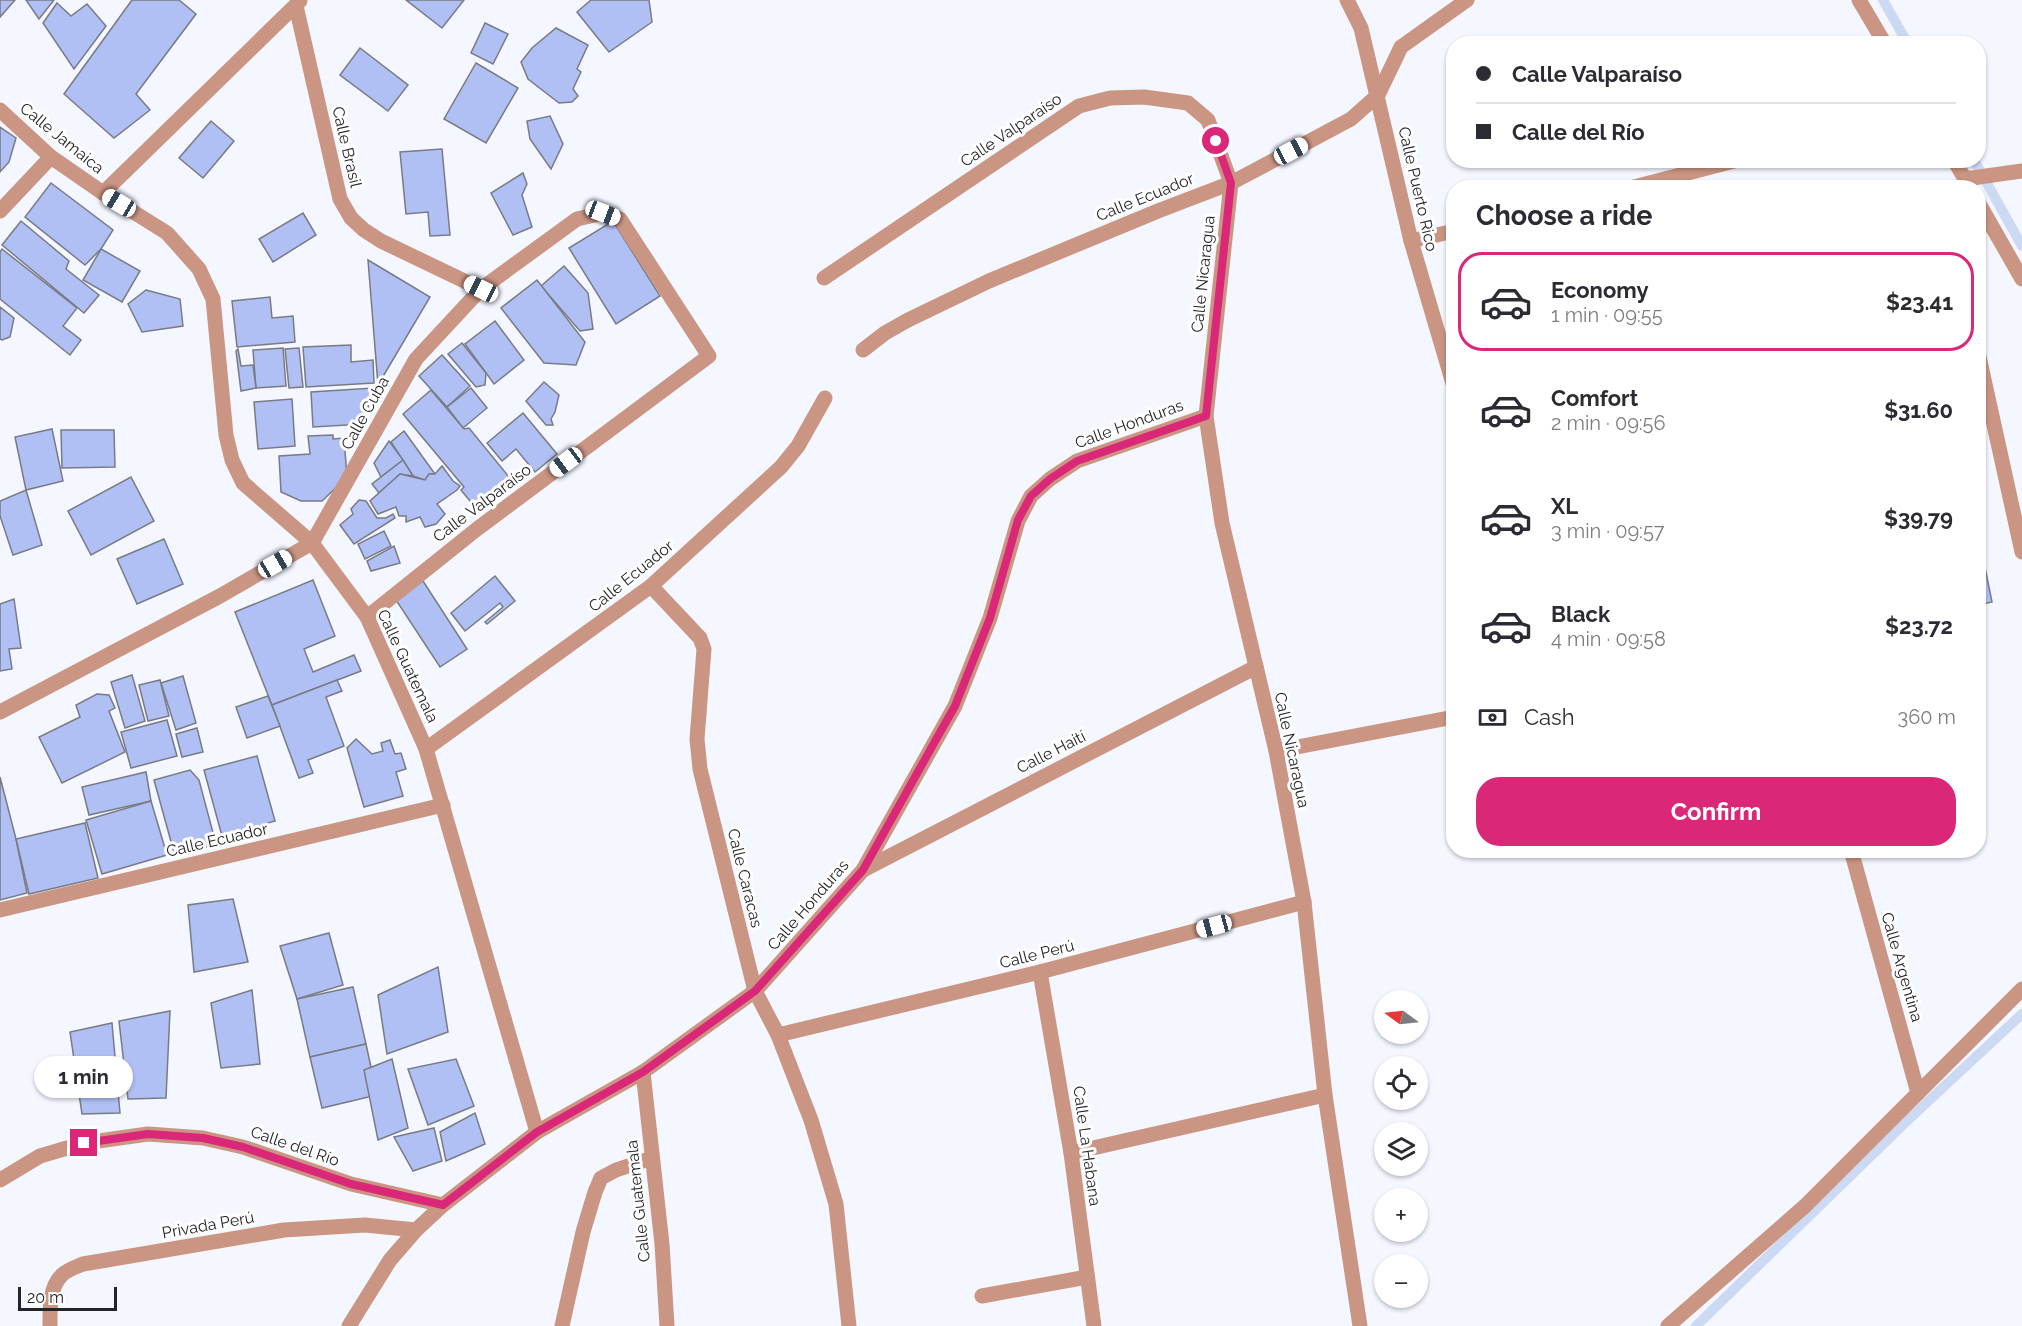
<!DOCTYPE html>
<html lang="en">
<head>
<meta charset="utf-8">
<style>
	body { margin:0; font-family:Raleway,sans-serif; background:#f7f7f7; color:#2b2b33; height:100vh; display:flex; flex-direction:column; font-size:22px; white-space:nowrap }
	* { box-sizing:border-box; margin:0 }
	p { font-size:20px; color:#7c7c81 }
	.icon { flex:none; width:33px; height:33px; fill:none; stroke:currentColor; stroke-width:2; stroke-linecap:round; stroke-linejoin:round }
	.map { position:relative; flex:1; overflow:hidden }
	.drawer { position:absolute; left:1446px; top:180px; width:540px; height:678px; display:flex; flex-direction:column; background:#fff; border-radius:24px; box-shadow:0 2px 4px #0004 }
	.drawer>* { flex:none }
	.guide { position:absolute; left:1446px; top:36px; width:540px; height:132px; border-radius:24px; box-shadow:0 2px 4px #0004; display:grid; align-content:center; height:132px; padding:0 30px; background:#fff }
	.needle { width:39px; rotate:285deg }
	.buttons { position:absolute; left:1374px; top:990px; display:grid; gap:12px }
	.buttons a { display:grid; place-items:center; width:54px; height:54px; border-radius:50%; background:#fff; box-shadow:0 2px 4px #0004; font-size:30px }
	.scale { position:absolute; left:18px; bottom:15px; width:99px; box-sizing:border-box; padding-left:6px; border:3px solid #232428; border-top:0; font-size:16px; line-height:21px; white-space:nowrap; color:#232428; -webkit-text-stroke:4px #fff; paint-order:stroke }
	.end { position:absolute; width:27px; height:27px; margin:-14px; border:8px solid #db2777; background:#fff; box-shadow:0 0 0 3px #fff }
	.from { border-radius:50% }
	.bubble { position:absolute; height:42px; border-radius:21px; background:#fff; box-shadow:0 2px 4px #0004; font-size:20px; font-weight:700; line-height:42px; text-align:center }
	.car { position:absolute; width:18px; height:36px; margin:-18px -9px; border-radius:8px; box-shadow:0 0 4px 2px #0007; background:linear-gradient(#fff 24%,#345 0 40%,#fff 0 76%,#345 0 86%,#fff 0) }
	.guide b { display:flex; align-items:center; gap:21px; height:57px; font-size:22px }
	.guide b+b { border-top:2px solid #e1e1e2 }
	.guide i { width:15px; height:15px; background:#2b2b33 }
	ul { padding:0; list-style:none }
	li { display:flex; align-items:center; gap:18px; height:99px; margin:0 12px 9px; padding:0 18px; border:3px solid transparent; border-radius:24px }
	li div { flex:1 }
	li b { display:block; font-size:22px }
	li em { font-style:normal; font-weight:700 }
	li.active { border-color:#db2777 }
	li>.icon { width:54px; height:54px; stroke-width:1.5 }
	h2 { padding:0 30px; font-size:27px; line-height:72px }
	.pay { display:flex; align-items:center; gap:15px; height:66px; padding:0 30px; font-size:22px }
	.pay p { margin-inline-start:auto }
	.action { display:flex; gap:12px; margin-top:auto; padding:12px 30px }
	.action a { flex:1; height:69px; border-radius:24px; background:#db2777; color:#fff; font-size:24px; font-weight:700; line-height:69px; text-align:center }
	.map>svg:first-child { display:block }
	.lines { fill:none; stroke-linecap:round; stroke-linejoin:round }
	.stream { stroke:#ccd9f2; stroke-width:10 }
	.building { fill:#b0c0f5; stroke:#787b84; stroke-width:1.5 }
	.service { stroke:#ca9583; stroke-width:15 }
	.minor { stroke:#ca9583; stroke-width:15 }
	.tertiary { stroke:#ca9583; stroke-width:15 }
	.route { stroke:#db2777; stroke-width:8 }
	.labels { text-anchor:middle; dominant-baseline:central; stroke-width:6; stroke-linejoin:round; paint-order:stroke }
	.street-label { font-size:16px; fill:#232428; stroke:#fff }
</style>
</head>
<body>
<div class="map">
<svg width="2022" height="1326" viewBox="0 0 2022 1326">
	<rect width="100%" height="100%" fill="#f4f7ff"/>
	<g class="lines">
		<g class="stream">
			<polyline points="1883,0 1908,44"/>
			<polyline points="1974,160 2022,246"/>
			<polyline points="1696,1326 1908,1120 2022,1014"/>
		</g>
	</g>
	<g class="building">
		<polygon points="0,0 15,0 0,17"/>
		<polygon points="26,0 54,0 39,19"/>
		<polygon points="132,0 179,0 196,14 136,94 150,110 114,138 64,94"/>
		<polygon points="406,0 464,0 442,28"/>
		<polygon points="591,0 649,0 652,22 609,52 577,12"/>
		<polygon points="57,3 71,16 87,4 106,26 74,69 43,23"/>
		<polygon points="485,23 508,34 493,64 471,53"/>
		<polygon points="556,28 588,45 577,69 581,72 573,89 578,96 572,102 559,103 528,79 521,62 532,48"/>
		<polygon points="360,48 408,85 388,111 340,75"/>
		<polygon points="476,63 518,88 486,143 444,119"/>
		<polygon points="550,116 563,144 551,169 530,139 527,121"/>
		<polygon points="211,121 234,141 203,178 179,158"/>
		<polygon points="0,127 16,138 9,162 0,172"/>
		<polygon points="442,149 450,235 430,236 428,212 406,214 400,152"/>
		<polygon points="523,173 527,184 522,195 532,227 513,235 491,193"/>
		<polygon points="51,183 113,230 101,249 85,265 25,217"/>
		<polygon points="303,213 316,235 273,262 259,239"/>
		<polygon points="21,221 69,261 66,269 99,295 84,313 2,245"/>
		<polygon points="613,221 660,296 616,324 569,248"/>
		<polygon points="2,249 77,308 63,326 81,340 70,355 0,299 0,252"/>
		<polygon points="101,249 140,271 122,302 83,280"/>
		<polygon points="368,260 430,297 378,385"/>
		<polygon points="564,266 588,293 593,329 580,331 541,286"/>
		<polygon points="537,280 585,342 576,365 544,363 501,308"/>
		<polygon points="146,290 180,299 183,326 142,332 128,304"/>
		<polygon points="270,297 272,318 293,316 295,342 237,347 232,301"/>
		<polygon points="0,307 14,318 10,337 2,340 0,339"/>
		<polygon points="495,321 524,360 494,384 465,344"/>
		<polygon points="462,343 486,373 485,385 476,387 448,354"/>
		<polygon points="351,345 351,362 373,360 374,383 306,387 303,347"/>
		<polygon points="283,348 286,386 256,388 253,350"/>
		<polygon points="299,348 303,387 289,388 285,349"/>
		<polygon points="238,349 241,366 253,365 256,388 241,391 236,351"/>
		<polygon points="442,355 470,386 447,407 419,376"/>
		<polygon points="544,382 559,395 555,412 551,419 553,425 546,425 526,401"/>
		<polygon points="373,388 364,424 313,427 311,392"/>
		<polygon points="471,388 487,408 463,428 447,407"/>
		<polygon points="431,390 464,429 469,428 514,483 479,512 461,490 464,487 403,414"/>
		<polygon points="292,399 295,446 258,449 254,402"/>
		<polygon points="523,413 557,454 535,472 516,449 502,461 487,443"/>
		<polygon points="52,429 63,481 26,490 15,437"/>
		<polygon points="61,430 114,430 115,467 62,468"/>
		<polygon points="404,431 435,474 429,474 425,480 413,476 391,442"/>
		<polygon points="333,435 333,439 344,438 347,477 322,501 301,501 281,492 279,456 310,454 308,436"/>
		<polygon points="389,441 403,460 381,477 374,463"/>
		<polygon points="403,460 413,476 400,474 379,493 372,484"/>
		<polygon points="442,466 453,481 460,486 457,490 437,504 445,514 436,524 425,527 420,517 406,522 406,516 399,516 396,507 378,514 370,501 400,474 425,480 429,474 435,474"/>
		<polygon points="131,477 154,521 91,555 68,511"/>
		<polygon points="26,490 42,545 13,555 0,516 0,501"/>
		<polygon points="359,500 366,501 377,518 386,518 393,514 395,518 354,544 340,525 353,514 351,509"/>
		<polygon points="384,531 391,546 365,559 358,544"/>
		<polygon points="164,539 183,584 137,604 117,559"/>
		<polygon points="394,546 400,563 371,571 367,561"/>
		<polygon points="1982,553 1992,602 1978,605 1978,554"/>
		<polygon points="495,576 515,601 487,624 485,622 503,607 500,603 465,631 451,613"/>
		<polygon points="313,580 335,636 304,649 313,672 354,655 361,671 272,705 235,612"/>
		<polygon points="423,581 467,649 440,667 396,600"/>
		<polygon points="14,599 21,648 9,649 12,669 0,671 0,604"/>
		<polygon points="132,675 145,721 125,728 111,682"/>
		<polygon points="183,676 196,723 176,730 161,683"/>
		<polygon points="160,680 169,716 148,721 139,685"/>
		<polygon points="337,680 342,691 326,697 344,746 308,760 313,773 299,778 272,705"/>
		<polygon points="97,694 109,695 115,708 109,711 125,752 62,783 39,737 80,717 76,705"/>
		<polygon points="268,696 280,726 247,738 236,707"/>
		<polygon points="167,720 177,756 131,768 121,732"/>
		<polygon points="197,728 203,752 182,757 176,734"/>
		<polygon points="356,739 372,754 383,751 381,743 390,740 395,754 401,753 406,769 396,772 403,796 364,807 347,748"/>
		<polygon points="257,756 275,821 222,836 204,770"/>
		<polygon points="190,770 199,780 216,844 175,856 154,780"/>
		<polygon points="146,772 151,801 89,815 82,787"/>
		<polygon points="0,777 16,839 27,893 0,900"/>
		<polygon points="151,801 167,855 102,874 86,820"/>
		<polygon points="85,823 98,878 29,894 16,839"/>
		<polygon points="233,899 248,962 194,972 188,905"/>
		<polygon points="329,933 343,985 297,999 280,946"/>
		<polygon points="438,967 448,1032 387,1054 378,995"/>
		<polygon points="353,987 366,1044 310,1057 297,999"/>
		<polygon points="252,990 260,1064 221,1068 211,1003"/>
		<polygon points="170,1011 166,1098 128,1099 119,1021"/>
		<polygon points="112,1023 120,1113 82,1114 70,1032"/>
		<polygon points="366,1044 377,1095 322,1108 310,1057"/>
		<polygon points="392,1059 408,1128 378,1140 364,1070"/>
		<polygon points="456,1059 474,1106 428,1125 408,1069"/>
		<polygon points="475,1113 485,1144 446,1161 440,1132"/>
		<polygon points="434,1128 442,1161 413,1171 394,1137"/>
	</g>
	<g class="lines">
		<polyline class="service" points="562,1326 583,1232 595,1192 601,1178 616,1170 652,1158"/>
		<g class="minor">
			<polyline points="1347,0 1361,28 1411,241 1454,387"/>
			<polyline points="296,6 340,199 351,218 364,230 381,241 481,289"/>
			<polyline points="0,110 51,157 103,193 167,233 199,269 213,299 226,435 232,460 243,483 312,543 367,617 426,749 537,1132"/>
			<polyline points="1630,188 1738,160"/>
			<polyline points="103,193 300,1"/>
			<polyline points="0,211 51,157"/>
			<polyline points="1411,241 1454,231"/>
			<polyline points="824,278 1079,106 1110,98 1144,97 1188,103 1208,120 1231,183 1206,416 1222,523 1276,751 1304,902 1325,1095 1360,1326"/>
			<polyline points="863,350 885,333 908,320 989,281 1158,211 1231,183 1351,119 1378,95 1401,47 1467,0"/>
			<polyline points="1978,352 2022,552"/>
			<polyline points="651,586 700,638 704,649 697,739 700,769 755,991 778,1035 811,1120 836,1204 849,1326"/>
			<polyline points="0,712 220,596 312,543 416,359 481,289 577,219 603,213 620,219 709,356 477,529 367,617"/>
			<polyline points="426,749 651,586 781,467 798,446 825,398"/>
			<polyline points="1276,751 1454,717"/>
			<polyline points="1851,850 1918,1093"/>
			<polyline points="863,870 1256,667"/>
			<polyline points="0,910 443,805"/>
			<polyline points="1040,972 1071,1153 1094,1326"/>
			<polyline points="778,1035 1040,972 1304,902"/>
			<polyline points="643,1072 662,1244 667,1326"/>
			<polyline points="1071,1153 1325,1095"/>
			<polyline points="0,1180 40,1156 84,1143 148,1134 203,1138 243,1147 351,1184 443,1205"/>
			<polyline points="982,1296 1087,1277"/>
			<path d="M50,1326C50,1310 49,1287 62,1275C67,1270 76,1267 83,1264L284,1230L365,1225L416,1230"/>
			<polyline points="349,1326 390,1260 416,1230 443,1205 537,1132 643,1072 755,991 863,870 955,706 990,618 1018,521 1031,496 1050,479 1077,461 1206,416"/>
		</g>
		<g class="tertiary">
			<polyline points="1859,0 1885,44"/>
			<polyline points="1954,160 1969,186"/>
			<polyline points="1965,179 2022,171"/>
			<polyline points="1978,202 2022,279"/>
			<polyline points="1668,1326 1805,1206 2022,989"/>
		</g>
	</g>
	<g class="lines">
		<polyline class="route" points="84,1143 148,1134 203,1138 243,1147 351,1184 443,1205 537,1132 643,1072 755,991 863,870 943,727 955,706 990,618 1018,520 1031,496 1050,479 1077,461 1206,416 1231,183 1216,141"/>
	</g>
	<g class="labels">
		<g class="street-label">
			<text transform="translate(1011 130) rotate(-34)">Calle Valparaíso</text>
			<text transform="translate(62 138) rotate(39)">Calle Jamaica</text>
			<text transform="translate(347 147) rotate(77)">Calle Brasil</text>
			<text transform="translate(1418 189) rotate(77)">Calle Puerto Rico</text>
			<text transform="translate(1145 197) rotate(-22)">Calle Ecuador</text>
			<text transform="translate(1203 274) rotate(-84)">Calle Nicaragua</text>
			<text transform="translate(365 413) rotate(-61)">Calle Cuba</text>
			<text transform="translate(1129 424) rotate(-20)">Calle Honduras</text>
			<text transform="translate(482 503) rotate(-37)">Calle Valparaíso</text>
			<text transform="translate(631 576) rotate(-39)">Calle Ecuador</text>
			<text transform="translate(408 666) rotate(65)">Calle Guatemala</text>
			<text transform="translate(1292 750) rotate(78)">Calle Nicaragua</text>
			<text transform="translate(1051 752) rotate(-27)">Calle Haití</text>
			<text transform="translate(217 840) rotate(-13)">Calle Ecuador</text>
			<text transform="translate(745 878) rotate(76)">Calle Caracas</text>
			<text transform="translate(808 905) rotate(-49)">Calle Honduras</text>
			<text transform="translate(1037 954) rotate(-14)">Calle Perú</text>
			<text transform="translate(1902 967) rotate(74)">Calle Argentina</text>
			<text transform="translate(295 1146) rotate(19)">Calle del Río</text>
			<text transform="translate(1087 1146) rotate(82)">Calle La Habana</text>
			<text transform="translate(638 1201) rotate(-96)">Calle Guatemala</text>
			<text transform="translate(208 1225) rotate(-10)">Privada Perú</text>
		</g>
	</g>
</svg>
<div class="buttons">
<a><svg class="needle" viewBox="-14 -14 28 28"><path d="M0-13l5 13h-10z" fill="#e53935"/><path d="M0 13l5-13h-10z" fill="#7c7c81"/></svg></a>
<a><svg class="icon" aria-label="locate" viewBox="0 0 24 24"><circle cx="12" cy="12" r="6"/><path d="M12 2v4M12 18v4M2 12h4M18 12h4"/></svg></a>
<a><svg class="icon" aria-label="layers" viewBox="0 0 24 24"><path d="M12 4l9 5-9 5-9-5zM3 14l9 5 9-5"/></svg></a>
<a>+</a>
<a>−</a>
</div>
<div class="scale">20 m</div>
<i class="end from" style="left:1216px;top:141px"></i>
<i class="end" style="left:84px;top:1143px"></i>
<div class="bubble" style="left:34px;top:1056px;width:99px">1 min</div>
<i class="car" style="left:1291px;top:151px;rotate:62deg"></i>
<i class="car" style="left:119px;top:203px;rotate:301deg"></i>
<i class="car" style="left:603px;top:213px;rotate:111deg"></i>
<i class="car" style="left:481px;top:289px;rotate:296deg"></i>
<i class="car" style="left:566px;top:462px;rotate:233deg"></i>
<i class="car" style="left:275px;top:564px;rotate:60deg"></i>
<i class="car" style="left:1214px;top:926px;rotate:255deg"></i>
<div class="guide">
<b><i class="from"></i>Calle Valparaíso</b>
<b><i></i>Calle del Río</b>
</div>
<section class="drawer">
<h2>Choose a ride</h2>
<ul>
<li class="active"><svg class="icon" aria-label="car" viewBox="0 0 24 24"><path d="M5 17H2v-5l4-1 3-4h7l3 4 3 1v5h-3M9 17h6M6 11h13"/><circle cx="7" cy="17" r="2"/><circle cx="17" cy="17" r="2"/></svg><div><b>Economy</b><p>1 min · 09:55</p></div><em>$23.41</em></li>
<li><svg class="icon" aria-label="car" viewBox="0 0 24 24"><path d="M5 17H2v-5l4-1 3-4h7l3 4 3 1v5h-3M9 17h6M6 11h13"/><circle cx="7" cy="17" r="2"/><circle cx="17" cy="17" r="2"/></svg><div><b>Comfort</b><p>2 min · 09:56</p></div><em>$31.60</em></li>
<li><svg class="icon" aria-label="car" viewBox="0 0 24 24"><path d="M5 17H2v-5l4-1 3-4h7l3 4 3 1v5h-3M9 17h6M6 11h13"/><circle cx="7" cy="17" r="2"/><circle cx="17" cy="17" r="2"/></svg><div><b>XL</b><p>3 min · 09:57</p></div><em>$39.79</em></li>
<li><svg class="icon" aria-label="car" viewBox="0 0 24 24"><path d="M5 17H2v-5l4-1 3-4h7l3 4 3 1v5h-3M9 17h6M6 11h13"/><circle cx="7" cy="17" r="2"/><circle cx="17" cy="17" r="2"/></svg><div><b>Black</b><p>4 min · 09:58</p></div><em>$23.72</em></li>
</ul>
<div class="pay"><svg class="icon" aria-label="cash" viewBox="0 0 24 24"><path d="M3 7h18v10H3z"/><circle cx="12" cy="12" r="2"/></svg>Cash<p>360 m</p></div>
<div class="action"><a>Confirm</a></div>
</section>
</div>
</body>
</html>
